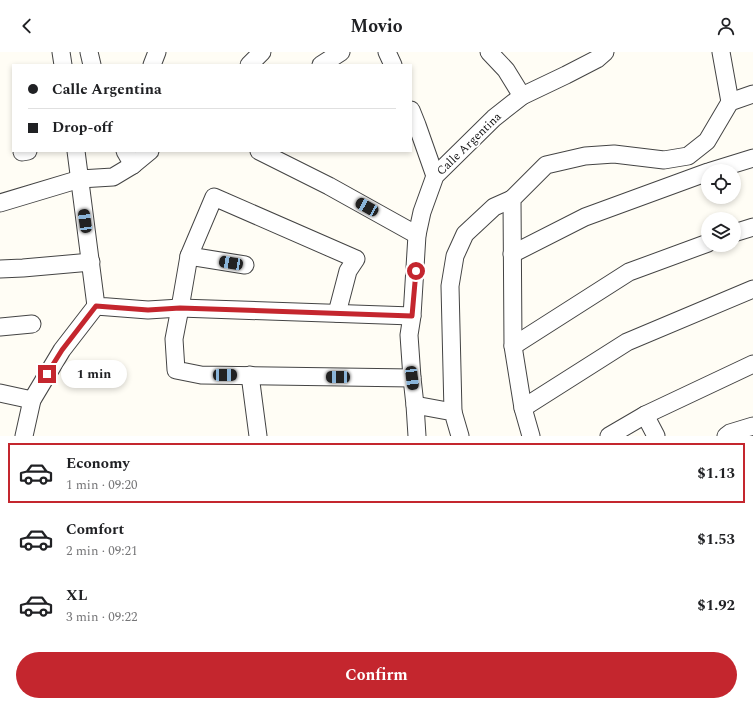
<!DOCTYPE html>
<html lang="en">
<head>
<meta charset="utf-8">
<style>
	body { margin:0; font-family:Spectral,serif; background:#f6f6f6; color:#202124; height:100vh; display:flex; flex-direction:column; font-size:15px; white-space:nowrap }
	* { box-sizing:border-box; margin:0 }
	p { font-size:13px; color:#757577 }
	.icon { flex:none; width:22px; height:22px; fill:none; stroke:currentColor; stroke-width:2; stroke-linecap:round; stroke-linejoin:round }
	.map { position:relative; height:384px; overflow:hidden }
	.drawer { display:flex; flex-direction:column; background:#fff; flex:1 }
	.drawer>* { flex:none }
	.top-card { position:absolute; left:12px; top:12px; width:400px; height:88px; border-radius:0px; box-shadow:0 2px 6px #0003; display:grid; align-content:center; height:88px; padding:0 16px; background:#fff }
	.controls { position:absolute; left:701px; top:112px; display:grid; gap:8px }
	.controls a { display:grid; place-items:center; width:40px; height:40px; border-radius:50%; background:#fff; box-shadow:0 2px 6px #0003; font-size:20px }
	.end { position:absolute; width:18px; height:18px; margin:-9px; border:5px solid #c4262e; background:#fff; box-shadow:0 0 0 2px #fff }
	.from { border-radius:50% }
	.bubble { position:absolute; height:28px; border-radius:14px; background:#fff; box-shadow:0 2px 6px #0003; font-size:13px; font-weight:700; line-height:28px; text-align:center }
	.car { position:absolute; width:12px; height:24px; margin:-12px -6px; border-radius:5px; box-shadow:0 0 3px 1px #0007; background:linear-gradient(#222 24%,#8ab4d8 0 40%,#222 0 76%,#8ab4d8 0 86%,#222 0) }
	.top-card b { display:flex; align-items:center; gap:14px; height:38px; font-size:15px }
	.top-card b+b { border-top:1px solid #e0e0e0 }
	.top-card i { width:10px; height:10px; background:#202124 }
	ul { padding:7px 0 0; list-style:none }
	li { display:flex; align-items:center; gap:12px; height:60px; margin:0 8px 6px; padding:0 8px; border:2px solid transparent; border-radius:0px }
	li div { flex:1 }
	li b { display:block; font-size:15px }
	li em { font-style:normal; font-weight:700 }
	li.on { border-color:#c4262e }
	li>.icon { width:36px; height:36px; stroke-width:1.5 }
	.action { display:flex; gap:8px; margin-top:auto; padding:8px 16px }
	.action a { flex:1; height:46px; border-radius:24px; background:#c4262e; color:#fff; font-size:16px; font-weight:700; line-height:46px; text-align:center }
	header { display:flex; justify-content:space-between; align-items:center; height:52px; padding:0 16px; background:#fff; font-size:18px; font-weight:700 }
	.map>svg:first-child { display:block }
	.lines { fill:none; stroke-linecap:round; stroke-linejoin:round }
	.minor-casing { stroke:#444; stroke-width:19 }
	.minor { stroke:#fff; stroke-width:17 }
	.route { stroke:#c4262e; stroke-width:5 }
	.labels { text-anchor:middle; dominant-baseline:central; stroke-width:4; stroke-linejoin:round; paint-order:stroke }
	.street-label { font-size:12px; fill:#111; stroke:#fff }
</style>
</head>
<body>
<header><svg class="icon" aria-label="back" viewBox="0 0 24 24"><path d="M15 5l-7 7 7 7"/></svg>Movio<svg class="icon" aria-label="person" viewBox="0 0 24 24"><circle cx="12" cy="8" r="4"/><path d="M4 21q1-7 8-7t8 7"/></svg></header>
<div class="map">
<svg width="753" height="384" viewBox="0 0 753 384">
	<rect width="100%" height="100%" fill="#fffdf5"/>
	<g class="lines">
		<g class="minor-casing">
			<g id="minor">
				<polyline points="61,0 63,13"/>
				<polyline points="89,0 92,13"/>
				<polyline points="387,0 393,13"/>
				<polyline points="489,0 506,18 522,44"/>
				<polyline points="721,0 730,50"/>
				<polyline points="152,13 157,0"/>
				<polyline points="249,13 262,0"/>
				<polyline points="321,13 341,0"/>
				<polyline points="411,58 417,73 435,124"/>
				<polyline points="76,99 96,254 148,258 180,256 412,264"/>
				<polyline points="125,99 133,113"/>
				<polyline points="259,99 329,134 417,183"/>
				<polyline points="22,100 28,99"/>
				<polyline points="711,119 753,106"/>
				<polyline points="0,151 80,127 113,125 133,113 150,99"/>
				<polyline points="734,181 753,175"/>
				<polyline points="512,202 585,165 708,120"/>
				<polyline points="189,204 245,213"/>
				<polyline points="0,217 23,216 91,210"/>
				<polyline points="337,261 348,219 356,207 214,145 189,204 180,256 174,287 176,318 201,323 412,326"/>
				<polyline points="0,275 32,272"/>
				<polyline points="513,294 629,220 708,191"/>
				<polyline points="250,323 258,384"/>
				<polyline points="0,341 32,348"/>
				<polyline points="415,353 453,360 460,384"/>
				<polyline points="523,356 627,290 753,237"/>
				<polyline points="453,360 450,234 455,204 465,182 494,155 512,147"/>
				<polyline points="645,363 656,384"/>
				<polyline points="24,384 32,348 62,298 96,254"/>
				<polyline points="417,384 415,353 412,326 409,283 412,264 417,183 422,160 435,124 494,66 522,44 566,23 597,7 605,0"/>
				<polyline points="531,384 523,356 513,294 512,147 546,113 585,104 614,102 664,108 688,104 707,89 730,50 753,42"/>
				<polyline points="609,384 645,363 753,312"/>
				<polyline points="726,384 730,381 753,374"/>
			</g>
		</g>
		<use href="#minor" class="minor"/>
	</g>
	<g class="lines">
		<polyline class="route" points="47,322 62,298 96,254 148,258 180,256 412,264 416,219"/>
	</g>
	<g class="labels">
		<g class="street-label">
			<text transform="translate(469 92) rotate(-44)">Calle Argentina</text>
		</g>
	</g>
</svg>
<div class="controls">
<a><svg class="icon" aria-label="locate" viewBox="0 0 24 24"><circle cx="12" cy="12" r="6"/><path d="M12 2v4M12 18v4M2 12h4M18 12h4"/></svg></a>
<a><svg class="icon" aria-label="layers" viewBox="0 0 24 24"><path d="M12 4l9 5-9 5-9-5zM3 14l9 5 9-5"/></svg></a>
</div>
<i class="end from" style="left:416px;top:219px"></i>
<i class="end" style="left:47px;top:322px"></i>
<div class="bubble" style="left:61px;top:308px;width:66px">1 min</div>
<i class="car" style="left:367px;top:155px;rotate:299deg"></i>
<i class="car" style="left:85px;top:169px;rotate:352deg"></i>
<i class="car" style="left:231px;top:211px;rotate:280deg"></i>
<i class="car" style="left:225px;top:323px;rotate:90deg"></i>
<i class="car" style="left:338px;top:325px;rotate:271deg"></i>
<i class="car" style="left:412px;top:326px;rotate:173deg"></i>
<div class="top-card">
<b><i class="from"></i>Calle Argentina</b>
<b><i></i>Drop-off</b>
</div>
</div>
<section class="drawer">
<ul>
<li class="on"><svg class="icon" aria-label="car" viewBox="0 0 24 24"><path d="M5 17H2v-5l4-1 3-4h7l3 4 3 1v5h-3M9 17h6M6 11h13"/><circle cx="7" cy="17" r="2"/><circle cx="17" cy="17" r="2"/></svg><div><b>Economy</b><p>1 min · 09:20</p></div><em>$1.13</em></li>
<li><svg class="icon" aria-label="car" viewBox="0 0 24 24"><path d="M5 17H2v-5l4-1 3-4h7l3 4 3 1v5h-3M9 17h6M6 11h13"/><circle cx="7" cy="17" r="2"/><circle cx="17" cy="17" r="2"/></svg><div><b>Comfort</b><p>2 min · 09:21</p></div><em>$1.53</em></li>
<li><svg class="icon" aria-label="car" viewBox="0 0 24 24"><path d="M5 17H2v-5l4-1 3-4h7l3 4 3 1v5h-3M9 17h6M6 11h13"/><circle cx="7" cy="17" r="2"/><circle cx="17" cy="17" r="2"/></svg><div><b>XL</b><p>3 min · 09:22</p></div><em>$1.92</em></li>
</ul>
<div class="action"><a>Confirm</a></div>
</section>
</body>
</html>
